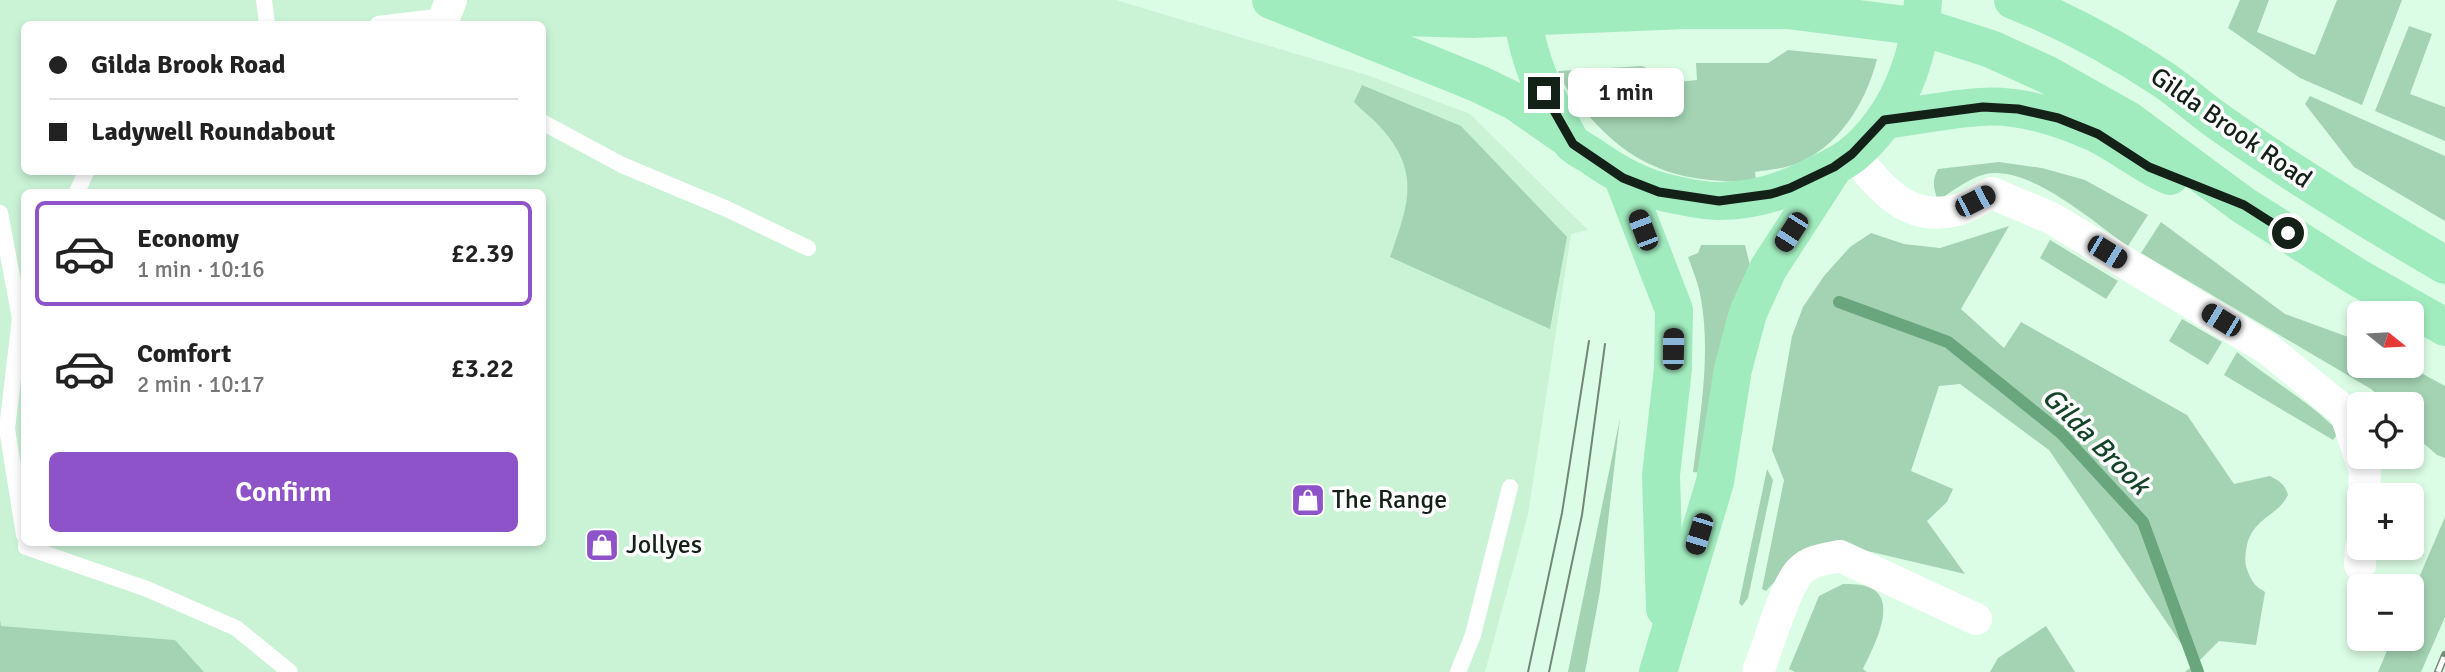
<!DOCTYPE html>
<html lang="en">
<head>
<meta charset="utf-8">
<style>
	body { margin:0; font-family:Signika,sans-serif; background:#f6f6f6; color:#222; height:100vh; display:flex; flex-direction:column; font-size:26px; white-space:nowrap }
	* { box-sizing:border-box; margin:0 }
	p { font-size:23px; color:#767676 }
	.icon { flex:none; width:38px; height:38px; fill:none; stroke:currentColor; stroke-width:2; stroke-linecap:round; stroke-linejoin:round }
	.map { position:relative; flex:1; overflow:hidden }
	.panel { position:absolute; left:21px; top:189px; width:525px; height:357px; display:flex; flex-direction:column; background:#fff; border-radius:10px; box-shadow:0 4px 10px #0003 }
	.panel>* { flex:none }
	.banner { position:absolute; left:21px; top:21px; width:525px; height:154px; border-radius:10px; box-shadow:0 4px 10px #0003; display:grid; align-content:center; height:154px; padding:0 28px; background:#fff }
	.needle { width:46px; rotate:108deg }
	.controls { position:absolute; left:2347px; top:301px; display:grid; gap:14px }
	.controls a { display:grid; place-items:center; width:77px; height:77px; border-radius:10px; background:#fff; box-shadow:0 4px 10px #0003; font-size:35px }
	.end { position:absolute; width:32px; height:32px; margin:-16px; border:9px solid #142118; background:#fff; box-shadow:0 0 0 4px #fff }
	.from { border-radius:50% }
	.bubble { position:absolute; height:49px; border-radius:10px; background:#fff; box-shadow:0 4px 10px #0003; font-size:23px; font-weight:600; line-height:49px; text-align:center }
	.car { position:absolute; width:21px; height:42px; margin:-21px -10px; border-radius:9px; box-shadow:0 0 5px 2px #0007; background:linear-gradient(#222 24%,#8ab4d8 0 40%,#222 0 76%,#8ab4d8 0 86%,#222 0) }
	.banner b { display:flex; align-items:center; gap:24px; height:66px; font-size:26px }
	.banner b+b { border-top:2px solid #e0e0e0 }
	.banner i { width:18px; height:18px; background:#222 }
	ul { padding:12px 0 0; list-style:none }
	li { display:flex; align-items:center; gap:21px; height:105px; margin:0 14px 10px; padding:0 14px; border:4px solid transparent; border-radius:10px }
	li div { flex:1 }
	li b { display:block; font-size:26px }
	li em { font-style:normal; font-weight:600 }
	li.active { border-color:#8e52c9 }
	li>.icon { width:63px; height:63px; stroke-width:1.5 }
	.action { display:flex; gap:14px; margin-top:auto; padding:14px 28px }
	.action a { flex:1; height:80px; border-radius:10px; background:#8e52c9; color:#fff; font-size:28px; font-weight:600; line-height:80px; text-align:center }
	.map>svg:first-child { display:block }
	.built { fill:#caf3d6; fill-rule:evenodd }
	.green { fill:#a4d3b3 }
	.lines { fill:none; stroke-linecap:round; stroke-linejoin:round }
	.stream { stroke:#69a67d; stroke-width:12 }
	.lane { stroke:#fff; stroke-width:16 }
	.street { stroke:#fff; stroke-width:32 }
	.primary { stroke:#a1ecbf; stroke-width:38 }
	.tram { stroke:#718777; stroke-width:2 }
	.rail-casing { stroke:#718777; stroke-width:8 }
	.rail { stroke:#fff; stroke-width:5; stroke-dasharray:16; stroke-linecap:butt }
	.route { stroke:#142118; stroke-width:9 }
	.labels { text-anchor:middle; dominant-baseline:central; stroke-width:7; stroke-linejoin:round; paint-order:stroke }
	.street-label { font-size:26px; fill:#142118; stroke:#fff }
	.poi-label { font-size:26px; fill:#142118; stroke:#fff; text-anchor:start }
	.water-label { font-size:28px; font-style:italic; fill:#154428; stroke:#fff }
</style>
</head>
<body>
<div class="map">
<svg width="2445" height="672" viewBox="0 0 2445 672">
	<rect width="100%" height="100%" fill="#dcfde5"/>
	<path class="built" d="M0,0H1116L1370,76L1470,114L1588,230L1571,234L1528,515L1485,672H204L175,640L0,626ZM24,24H542V172H24ZM24,192H542V542H24Z"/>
	<g class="green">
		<polygon points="2240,0 2269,0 2257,32 2315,55 2337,0 2402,0 2362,105 2300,78 2228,28"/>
		<polygon points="2409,26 2432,34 2410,94 2445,107 2445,141 2375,111"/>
		<path d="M1788,50L1877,59C1866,103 1838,149 1793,165C1781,169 1767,170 1755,172L1756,181C1685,184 1635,170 1588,115C1577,103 1563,86 1558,71L1642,66L1678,82L1697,80L1696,63H1768Z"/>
		<path d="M1362,85L1461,126L1567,237L1550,329L1390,257C1407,207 1422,174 1382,129C1374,119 1363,112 1354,102Z"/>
		<polygon points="2310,96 2445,156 2445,221 2354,167 2305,104"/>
		<path d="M1999,162L2042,168L2085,180L2148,215L2128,246C2093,222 2030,165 1986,174C1970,177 1952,192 1938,200C1933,188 1932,180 1938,169Z"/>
		<polygon points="2161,222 2285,314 2359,341 2359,366 2408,366 2445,386 2445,458 2437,455 2412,433 2412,404 2388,404 2371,389 2141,253"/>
		<path d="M2009,226L1961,309L2004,348L2021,322L2187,415L2234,484L2270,476C2279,481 2285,484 2288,495C2277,517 2254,517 2247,545C2245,556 2244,562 2248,572C2252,582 2256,587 2265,592L2256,645L2219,641L2196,664L2204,672H2185L2195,664L2049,450L1960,384L1939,386L1911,471L1953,489L1947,502L1927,521L1965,574L1863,550L1795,559L1766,591L1762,589L1784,480L1772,450L1792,336L1803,307L1824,276L1850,247L1871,233L1904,244L1940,248Z"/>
		<polygon points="2050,240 2118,281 2106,299 2040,258"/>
		<path d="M1701,245H1745L1752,274L1702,473L1693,472C1700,416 1711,355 1701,299C1699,285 1693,271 1688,257L1698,253Z"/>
		<polygon points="2182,319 2222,342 2208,365 2169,341"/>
		<path d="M2237,352C2270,380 2308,400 2339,432L2333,440L2224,375Z"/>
		<polygon points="1620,418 1600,591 1585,672 1568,672"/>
		<polygon points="1767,469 1773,480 1748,598 1742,606 1739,603"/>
		<polygon points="2445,517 2445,617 2421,672 2378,672 2392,639 2412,639 2412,594"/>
		<path d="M1843,584C1852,584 1863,584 1871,588C1899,602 1872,650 1863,669L1867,672H1795L1789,669L1819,596Z"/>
		<polygon points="0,620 1,626 175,640 204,672 0,672"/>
		<polygon points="2046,626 2075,672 1990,672 1998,658"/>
	</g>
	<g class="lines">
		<polyline class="stream" points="1839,302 1948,342 2061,433 2143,522 2198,672"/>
		<g class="lane">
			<polyline points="264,0 267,24"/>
			<polyline points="378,24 445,16 447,19"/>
			<polyline points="542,122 622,165 727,209 808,248"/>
			<polyline points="77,192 86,172"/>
			<polyline points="0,213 20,318"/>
			<polyline points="24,309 20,318 7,429 24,535"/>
			<polyline points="26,542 26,547 147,589 236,628 290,672"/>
			<polyline points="1458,672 1473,635 1510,487"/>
		</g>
		<g class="street">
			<polyline points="445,16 451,0"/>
			<path d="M1852,154C1883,188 1905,223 1957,210C1969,207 1981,198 1992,193L2051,218L2268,349L2345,412L2359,454"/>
			<polyline points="2360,457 2365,470 2364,495"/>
			<polyline points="2360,565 2361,548"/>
			<path d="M1758,672C1767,650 1785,586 1800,571C1811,560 1825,559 1840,556L1976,619"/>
		</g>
		<g class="primary">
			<polyline points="1271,0 1479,84 1516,102 1563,135"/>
			<polyline points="1309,0 1400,17 1473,19 1685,10 1787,10 1922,27 1991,49 2048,75 2128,120 2243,205 2355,276 2445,327"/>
			<path d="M1520,0C1525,46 1537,80 1559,120C1563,127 1567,137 1572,143C1577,148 1585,152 1590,155C1617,174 1643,189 1676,195C1690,198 1704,201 1718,201C1750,201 1782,192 1810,178C1824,171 1839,165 1852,155C1898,117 1920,58 1923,0"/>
			<path d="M2013,0C2066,21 2117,49 2164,80C2183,93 2200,109 2219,122C2292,174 2368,220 2445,265"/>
			<path d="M1884,120C1916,116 1948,109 1980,107C2019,104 2060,117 2095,133C2121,145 2143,165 2170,176"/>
			<polyline points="1623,178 1674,310 1673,368 1661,475 1665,609"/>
			<polyline points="1658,672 1715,482 1733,369 1748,313 1768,269 1834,167"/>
		</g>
		<g class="tram">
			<polyline points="1528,672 1562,513 1589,341"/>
			<polyline points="1549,672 1582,515 1605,344"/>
		</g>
		<g class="rail-casing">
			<polyline id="rail" points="2438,672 2445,655"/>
		</g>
		<use href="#rail" class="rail"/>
	</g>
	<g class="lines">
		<polyline class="route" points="1544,93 1573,144 1623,178 1659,192 1719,201 1771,194 1790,188 1834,167 1852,154 1884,120 1983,107 2018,109 2058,118 2098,134 2149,167 2244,205 2288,233"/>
	</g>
	<defs>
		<g id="shop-square" transform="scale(1.75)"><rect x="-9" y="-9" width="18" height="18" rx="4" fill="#8e52c9" stroke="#fff"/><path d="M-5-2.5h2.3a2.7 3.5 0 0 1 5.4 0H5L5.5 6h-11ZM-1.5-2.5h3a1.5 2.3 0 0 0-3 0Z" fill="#fff"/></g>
	</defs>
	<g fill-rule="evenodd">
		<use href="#shop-square" x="1308" y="500"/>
		<use href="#shop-square" x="602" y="545"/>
	</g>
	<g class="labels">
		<g class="street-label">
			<text transform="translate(2231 128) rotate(35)">Gilda Brook Road</text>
		</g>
		<g class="poi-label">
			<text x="1332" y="500">The Range</text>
			<text x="626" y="545">Jollyes</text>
		</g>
		<g class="water-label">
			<text transform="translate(2096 441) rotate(45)">Gilda Brook</text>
		</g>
	</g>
</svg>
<div class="controls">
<a><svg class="needle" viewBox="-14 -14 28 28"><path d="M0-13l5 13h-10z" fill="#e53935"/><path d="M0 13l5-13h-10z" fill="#767676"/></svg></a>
<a><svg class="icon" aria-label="locate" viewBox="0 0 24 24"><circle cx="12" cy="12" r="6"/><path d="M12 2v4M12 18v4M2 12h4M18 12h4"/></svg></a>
<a>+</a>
<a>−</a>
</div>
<i class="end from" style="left:2288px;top:233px"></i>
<i class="end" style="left:1544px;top:93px"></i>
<div class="bubble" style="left:1568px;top:68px;width:116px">1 min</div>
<i class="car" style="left:1975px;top:201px;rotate:63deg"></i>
<i class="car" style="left:1643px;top:230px;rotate:339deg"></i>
<i class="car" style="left:1791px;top:232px;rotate:213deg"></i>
<i class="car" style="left:2107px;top:252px;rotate:121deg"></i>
<i class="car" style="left:2221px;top:320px;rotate:301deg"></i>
<i class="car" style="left:1673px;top:349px;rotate:1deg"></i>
<i class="car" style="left:1699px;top:534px;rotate:197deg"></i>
<div class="banner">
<b><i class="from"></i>Gilda Brook Road</b>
<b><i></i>Ladywell Roundabout</b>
</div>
<section class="panel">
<ul>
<li class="active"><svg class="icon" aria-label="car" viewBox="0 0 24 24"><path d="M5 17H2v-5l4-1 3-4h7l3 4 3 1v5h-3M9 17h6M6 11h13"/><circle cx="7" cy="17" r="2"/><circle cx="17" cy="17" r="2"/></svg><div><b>Economy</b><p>1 min · 10:16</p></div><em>£2.39</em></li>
<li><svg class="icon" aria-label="car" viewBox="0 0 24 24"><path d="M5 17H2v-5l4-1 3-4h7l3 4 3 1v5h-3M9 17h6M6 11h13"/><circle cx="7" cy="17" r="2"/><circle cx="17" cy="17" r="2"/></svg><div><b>Comfort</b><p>2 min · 10:17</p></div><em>£3.22</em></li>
</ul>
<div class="action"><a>Confirm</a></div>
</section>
</div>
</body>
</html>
